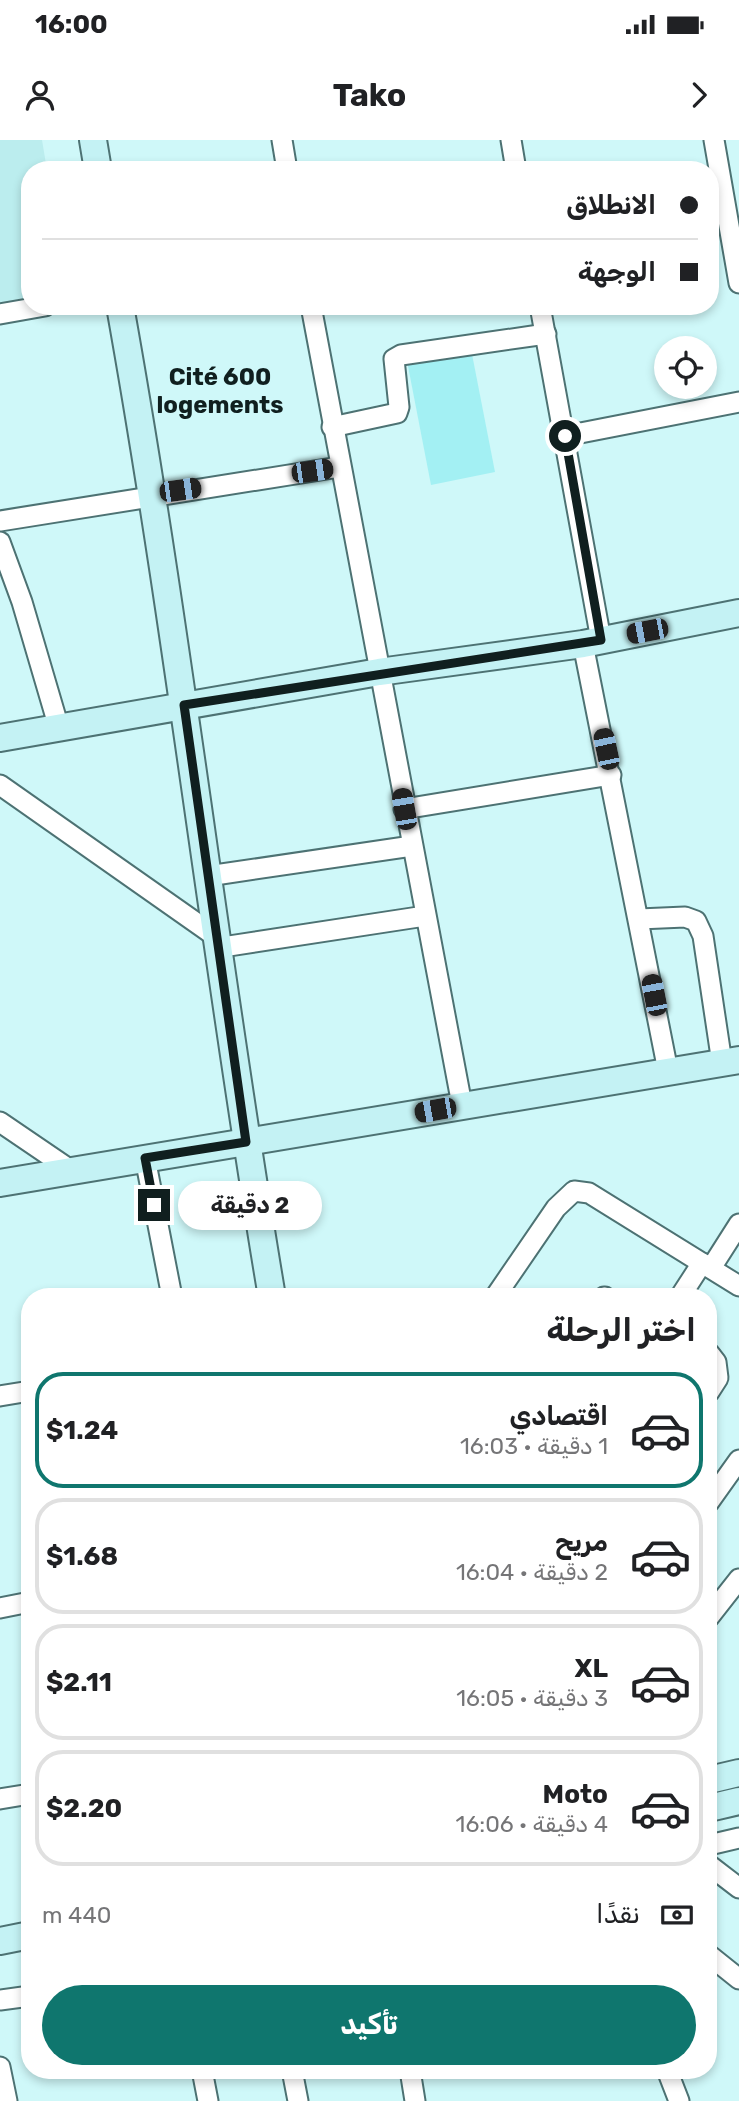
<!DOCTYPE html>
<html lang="ar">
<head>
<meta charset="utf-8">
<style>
	body { margin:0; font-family:Rubik,"Noto Sans Arabic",sans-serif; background:#f6f6f6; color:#202124; direction:rtl; height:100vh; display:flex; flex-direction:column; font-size:26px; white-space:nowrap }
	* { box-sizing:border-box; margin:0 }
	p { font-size:23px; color:#757577 }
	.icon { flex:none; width:38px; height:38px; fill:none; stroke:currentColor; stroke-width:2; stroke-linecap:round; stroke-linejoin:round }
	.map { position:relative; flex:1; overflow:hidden; direction:ltr }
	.sheet { position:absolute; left:21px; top:1148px; width:696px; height:791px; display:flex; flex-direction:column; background:#fff; border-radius:28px; box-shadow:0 4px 10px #0003; direction:rtl }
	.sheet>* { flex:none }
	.hud { position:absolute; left:21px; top:21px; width:698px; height:154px; border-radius:28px; box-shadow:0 4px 10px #0003; direction:rtl; display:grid; align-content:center; height:154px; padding:0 21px; background:#fff }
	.fabs { position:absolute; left:654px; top:196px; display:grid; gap:14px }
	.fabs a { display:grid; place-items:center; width:63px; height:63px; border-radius:50%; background:#fff; box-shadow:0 4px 10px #0003; font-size:35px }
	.end { position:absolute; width:32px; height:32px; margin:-16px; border:9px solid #101f1f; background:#fff; box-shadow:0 0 0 4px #fff }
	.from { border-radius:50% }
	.bubble { position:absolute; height:49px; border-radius:24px; background:#fff; box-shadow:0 4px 10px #0003; font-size:23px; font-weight:700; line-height:49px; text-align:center; direction:rtl }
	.car { position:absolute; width:21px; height:42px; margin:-21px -10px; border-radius:9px; box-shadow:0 0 5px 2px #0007; background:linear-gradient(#222 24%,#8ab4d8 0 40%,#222 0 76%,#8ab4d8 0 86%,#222 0) }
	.hud b { display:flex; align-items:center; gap:24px; height:66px; font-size:26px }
	.hud b+b { border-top:2px solid #e0e0e0 }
	.hud i { width:18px; height:18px; background:#202124 }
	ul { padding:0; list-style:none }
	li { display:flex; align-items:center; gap:21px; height:116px; margin:0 14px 10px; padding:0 7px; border:4px solid #e0e0e0; border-radius:28px }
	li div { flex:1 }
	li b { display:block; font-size:26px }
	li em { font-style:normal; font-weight:700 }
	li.selected { border-color:#0f766e }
	li>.icon { width:63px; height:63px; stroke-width:1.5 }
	h2 { padding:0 21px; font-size:32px; line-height:84px }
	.pay { display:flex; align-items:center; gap:18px; height:77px; padding:0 21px; font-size:26px }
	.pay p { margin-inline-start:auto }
	.cta { display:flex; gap:14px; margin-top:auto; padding:14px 21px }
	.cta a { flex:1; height:80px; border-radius:42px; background:#0f766e; color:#fff; font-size:28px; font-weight:700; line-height:80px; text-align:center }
	.status { display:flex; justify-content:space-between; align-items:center; height:49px; padding:0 35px; background:#fff; direction:ltr }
	.status svg { height:19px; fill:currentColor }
	header { display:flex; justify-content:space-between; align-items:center; height:91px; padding:0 21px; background:#fff; font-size:32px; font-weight:700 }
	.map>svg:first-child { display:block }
	.built { fill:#bbedee }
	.green { fill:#a3f0f3 }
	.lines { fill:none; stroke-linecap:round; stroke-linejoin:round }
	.street-casing { stroke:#4d7273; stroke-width:23 }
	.secondary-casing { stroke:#4d7273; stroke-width:30 }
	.street { stroke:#fff; stroke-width:19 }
	.secondary { stroke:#c4f2f4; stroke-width:26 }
	.route { stroke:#101f1f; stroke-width:9 }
	.labels { text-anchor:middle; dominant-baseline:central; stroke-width:6; stroke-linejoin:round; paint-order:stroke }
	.neighbourhood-label { font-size:24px; font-weight:bold; fill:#101f1f; stroke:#cff8f9 }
</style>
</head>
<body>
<div class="status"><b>16:00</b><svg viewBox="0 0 49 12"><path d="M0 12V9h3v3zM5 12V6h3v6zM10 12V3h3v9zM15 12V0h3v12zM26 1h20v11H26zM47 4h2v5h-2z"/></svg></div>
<header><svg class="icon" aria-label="forward" viewBox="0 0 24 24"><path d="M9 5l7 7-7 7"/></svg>Tako<svg class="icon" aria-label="person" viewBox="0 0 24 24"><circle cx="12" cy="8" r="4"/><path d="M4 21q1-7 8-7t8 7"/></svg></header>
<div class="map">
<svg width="739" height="1961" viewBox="0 0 739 1961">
	<rect width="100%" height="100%" fill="#cff8f9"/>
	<polygon class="built" points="0,0 42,0 47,30 30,30 30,160 0,165"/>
	<polygon class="green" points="471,209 495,332 431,345 407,221"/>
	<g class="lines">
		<g class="street-casing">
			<g id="street">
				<polyline points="282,0 287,30"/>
				<polyline points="511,0 516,30"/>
				<polyline points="714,0 739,143"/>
				<polyline points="311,166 462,965"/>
				<polyline points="540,166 601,500"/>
				<polyline points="0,174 45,166"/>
				<polyline points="332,287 397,273 399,267 394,219 401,215 546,194"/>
				<polyline points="565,296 739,262"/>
				<polyline points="0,381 339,327"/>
				<polyline points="0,402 22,462 59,588"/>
				<polyline points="583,504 668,931"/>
				<polyline points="0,645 215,796"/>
				<polyline points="404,669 611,635"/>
				<polyline points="208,736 412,706"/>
				<polyline points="639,779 685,777 696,781 703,796 722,923"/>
				<polyline points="216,808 425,776"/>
				<polyline points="0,982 72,1031"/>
				<polyline points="145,1018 172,1157"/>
				<polyline points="711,1128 739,1084"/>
				<polyline points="495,1157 556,1068 574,1051 589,1053 739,1146"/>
				<polyline points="604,1157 605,1157"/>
				<polyline points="680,1157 702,1123"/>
				<polyline points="709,1213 716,1222 718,1238 709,1252"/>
				<polyline points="0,1256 30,1251"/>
				<polyline points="709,1362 739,1320"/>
				<polyline points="0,1468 30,1462"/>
				<polyline points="709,1477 739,1439"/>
				<polyline points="0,1659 30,1654"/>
				<polyline points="709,1705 739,1698"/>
				<polyline points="709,1725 739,1748"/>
				<polyline points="709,1815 739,1839"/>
				<polyline points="0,1860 30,1856"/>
				<polyline points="0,1927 7,1961"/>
				<polyline points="202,1930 208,1961"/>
				<polyline points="292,1930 298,1961"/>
				<polyline points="410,1930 415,1961"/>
				<polyline points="667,1930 679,1961"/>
			</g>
		</g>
		<g class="secondary-casing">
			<g id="secondary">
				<polyline points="93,0 98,30"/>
				<path d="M120,166C179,495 216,827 272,1157"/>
				<polyline points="0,598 379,532 583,504 739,473"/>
				<polyline points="0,1043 739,920"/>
				<polyline points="709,1640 739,1633"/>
				<polyline points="709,1668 739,1661"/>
				<polyline points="0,1801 30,1795"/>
			</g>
		</g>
		<use href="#street" class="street"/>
		<use href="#secondary" class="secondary"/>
	</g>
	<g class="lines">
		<polyline class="route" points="154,1065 145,1018 246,1002 184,565 601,500 565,296"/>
	</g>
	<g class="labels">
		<g class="neighbourhood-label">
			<text x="220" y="237">Cité 600<tspan x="220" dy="28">logements</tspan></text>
		</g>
	</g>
</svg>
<div class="fabs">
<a><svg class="icon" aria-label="locate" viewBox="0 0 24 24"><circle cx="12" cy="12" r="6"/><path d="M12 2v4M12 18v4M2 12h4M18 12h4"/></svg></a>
</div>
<i class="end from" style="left:565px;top:296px"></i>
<i class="end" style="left:154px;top:1065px"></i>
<div class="bubble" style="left:178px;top:1041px;width:144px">2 دقيقة</div>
<i class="car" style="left:312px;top:331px;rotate:82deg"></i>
<i class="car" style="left:180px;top:350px;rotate:82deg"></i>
<i class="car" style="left:647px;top:491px;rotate:259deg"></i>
<i class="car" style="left:606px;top:609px;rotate:348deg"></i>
<i class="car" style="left:404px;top:669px;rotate:350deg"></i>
<i class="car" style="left:654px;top:855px;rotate:349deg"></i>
<i class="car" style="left:435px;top:970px;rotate:260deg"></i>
<div class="hud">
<b><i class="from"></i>الانطلاق</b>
<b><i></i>الوجهة</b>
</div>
<section class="sheet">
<h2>اختر الرحلة</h2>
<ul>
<li class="selected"><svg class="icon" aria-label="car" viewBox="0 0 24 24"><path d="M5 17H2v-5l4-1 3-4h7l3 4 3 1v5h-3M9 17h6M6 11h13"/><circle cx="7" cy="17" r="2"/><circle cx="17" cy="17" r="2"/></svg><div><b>اقتصادي</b><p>1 دقيقة · 16:03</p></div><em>$1.24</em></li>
<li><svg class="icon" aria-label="car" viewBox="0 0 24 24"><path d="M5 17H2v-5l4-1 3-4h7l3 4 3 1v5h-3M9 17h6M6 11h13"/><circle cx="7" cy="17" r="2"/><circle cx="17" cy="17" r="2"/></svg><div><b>مريح</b><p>2 دقيقة · 16:04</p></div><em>$1.68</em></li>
<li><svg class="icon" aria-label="car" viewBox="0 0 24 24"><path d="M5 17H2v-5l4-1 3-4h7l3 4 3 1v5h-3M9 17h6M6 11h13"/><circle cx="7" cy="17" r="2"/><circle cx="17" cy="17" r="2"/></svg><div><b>XL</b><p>3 دقيقة · 16:05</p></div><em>$2.11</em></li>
<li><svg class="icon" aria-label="car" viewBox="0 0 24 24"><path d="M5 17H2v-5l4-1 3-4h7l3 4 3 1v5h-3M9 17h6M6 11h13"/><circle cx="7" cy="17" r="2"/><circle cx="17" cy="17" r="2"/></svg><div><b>Moto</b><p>4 دقيقة · 16:06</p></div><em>$2.20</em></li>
</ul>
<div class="pay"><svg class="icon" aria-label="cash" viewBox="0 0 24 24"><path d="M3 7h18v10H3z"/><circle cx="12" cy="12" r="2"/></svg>نقدًا<p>440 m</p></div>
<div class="cta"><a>تأكيد</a></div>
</section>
</div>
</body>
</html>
